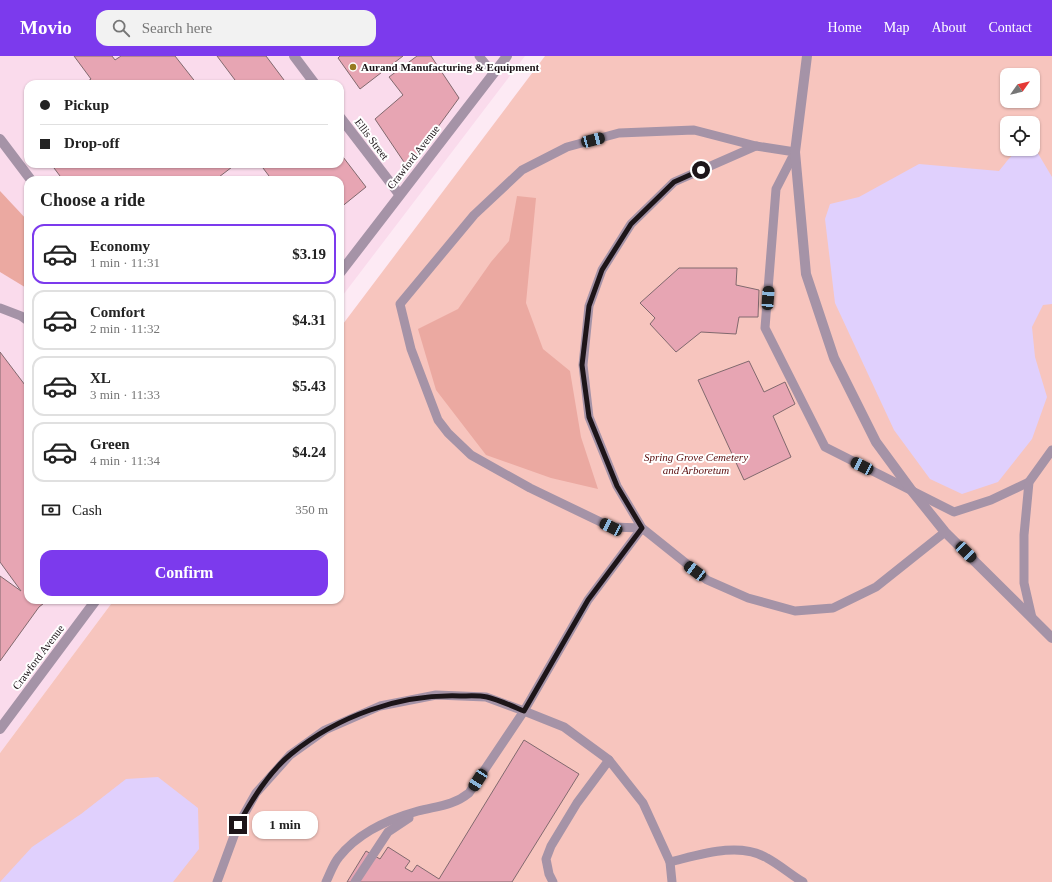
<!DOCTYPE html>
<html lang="en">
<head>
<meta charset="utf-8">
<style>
	body { margin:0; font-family:Georgia,serif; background:#f2f2f2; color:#222; height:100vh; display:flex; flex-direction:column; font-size:15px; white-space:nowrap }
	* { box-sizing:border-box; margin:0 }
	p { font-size:13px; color:#767676 }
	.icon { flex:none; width:22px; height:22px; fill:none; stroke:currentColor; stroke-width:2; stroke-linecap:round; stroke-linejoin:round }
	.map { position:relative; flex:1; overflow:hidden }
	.drawer { position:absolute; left:24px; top:120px; width:320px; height:428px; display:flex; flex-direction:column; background:#fff; border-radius:12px; box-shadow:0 1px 3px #0004 }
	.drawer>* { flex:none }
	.hud { position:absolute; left:24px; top:24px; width:320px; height:88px; border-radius:12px; box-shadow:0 1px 3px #0004; display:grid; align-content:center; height:88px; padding:0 16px; background:#fff }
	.needle { width:26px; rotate:56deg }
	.buttons { position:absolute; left:1000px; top:12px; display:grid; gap:8px }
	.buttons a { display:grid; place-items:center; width:40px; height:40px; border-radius:8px; background:#fff; box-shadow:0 1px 3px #0004; font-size:20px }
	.end { position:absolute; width:18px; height:18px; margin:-9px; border:5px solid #1d1519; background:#fff; box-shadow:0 0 0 2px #fff }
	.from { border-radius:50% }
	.bubble { position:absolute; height:28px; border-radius:12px; background:#fff; box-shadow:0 1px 3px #0004; font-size:13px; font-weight:700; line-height:28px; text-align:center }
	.car { position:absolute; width:12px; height:24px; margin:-12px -6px; border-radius:5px; box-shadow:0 0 3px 1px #0007; background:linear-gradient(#222 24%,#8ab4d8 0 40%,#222 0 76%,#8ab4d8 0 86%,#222 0) }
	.hud b { display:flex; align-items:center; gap:14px; height:38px; font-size:15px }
	.hud b+b { border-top:1px solid #e0e0e0 }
	.hud i { width:10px; height:10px; background:#222 }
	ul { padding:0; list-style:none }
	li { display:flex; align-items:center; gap:12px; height:60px; margin:0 8px 6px; padding:0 8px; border:2px solid #e0e0e0; border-radius:12px }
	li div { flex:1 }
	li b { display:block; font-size:15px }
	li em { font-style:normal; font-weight:700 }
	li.on { border-color:#7c3aed }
	li>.icon { width:36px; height:36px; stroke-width:1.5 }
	h2 { padding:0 16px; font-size:18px; line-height:48px }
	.pay { display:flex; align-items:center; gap:10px; height:44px; padding:0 16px; font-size:15px }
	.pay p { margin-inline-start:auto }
	.action { display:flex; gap:8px; margin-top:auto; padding:8px 16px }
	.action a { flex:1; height:46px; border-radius:12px; background:#7c3aed; color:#fff; font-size:16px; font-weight:700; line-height:46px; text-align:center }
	header { display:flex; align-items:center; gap:24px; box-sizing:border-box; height:56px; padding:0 20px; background:#7c3aed; color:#fff }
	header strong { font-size:19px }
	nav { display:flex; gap:22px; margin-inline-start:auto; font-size:14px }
	.search { width:280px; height:36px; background:#f2f2f2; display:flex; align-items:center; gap:10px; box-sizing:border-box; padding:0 14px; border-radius:12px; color:#767676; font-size:15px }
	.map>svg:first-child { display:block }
	.built { fill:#fadbec; fill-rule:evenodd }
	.green { fill:#f7c5be; fill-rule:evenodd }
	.forest { fill:#eba9a1 }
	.water { fill:#e0d0fd }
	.building { fill:#e7a5b3; stroke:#81696e }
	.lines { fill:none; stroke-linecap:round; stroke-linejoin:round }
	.service { stroke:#a593a7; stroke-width:9 }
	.minor { stroke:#a593a7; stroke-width:10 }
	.route { stroke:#1d1519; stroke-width:5 }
	.poi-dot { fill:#967a21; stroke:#fff; stroke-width:1.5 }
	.labels { text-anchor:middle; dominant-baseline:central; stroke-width:4; stroke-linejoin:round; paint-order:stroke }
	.poi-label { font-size:11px; font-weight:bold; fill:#1d1519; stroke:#fff; text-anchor:start }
	.street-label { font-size:11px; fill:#1d1519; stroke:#fff }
	.park-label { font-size:11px; font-style:italic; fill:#5a0d0d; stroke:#fff }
</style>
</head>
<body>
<header>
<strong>Movio</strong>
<div class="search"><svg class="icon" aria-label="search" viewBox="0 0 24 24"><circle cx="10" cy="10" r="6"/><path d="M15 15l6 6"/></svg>Search here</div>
<nav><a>Home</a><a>Map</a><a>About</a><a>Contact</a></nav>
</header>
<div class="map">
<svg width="1052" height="826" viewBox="0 0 1052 826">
	<rect width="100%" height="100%" fill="#fdeaf4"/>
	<path class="built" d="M0,0H525L340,243V124H28V544H114L0,697ZM28,28H340V108H28Z"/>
	<path class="green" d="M545,0H1052V826H0V697L114,544H340V272ZM1007,19H1033V45H1007ZM1007,67H1033V93H1007Z"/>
	<g class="forest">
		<polygon points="0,135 28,165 28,233 0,216"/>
		<polygon points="517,140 536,142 526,247 543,293 570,315 581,381 598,433 551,422 486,399 436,334 418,273 458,253 491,206 509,185"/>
	</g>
	<g class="water">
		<path d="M1033,89L1052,121V248L1043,249L1032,271L1035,301L1047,341L1032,383L998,426L962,438L930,423L894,374L835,247L825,163L830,148L859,141L919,108L999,115C1011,101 1013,93 1033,93Z"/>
		<polygon points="158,721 198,752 199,793 173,826 0,826 32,791 81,758 126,723"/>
	</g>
	<g class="building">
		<polygon points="74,0 112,0 115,4 121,0 175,0 197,28 84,28 91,23"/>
		<polygon points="217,0 266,0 287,28 230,28 235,24"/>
		<polygon points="340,0 403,0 360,33 338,2"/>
		<polygon points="417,0 431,0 459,42 408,112 375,63 403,39 389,21"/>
		<polygon points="340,97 366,131 340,152 340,124 272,124 260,108 340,108"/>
		<polygon points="51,108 236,108 215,124 63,124"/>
		<polygon points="679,212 737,212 736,229 759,234 758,261 739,261 736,278 701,276 676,296 650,268 655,262 640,247"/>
		<polygon points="0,296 28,333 28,544 48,544 39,551 0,605 0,520 21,535 0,506"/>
		<polygon points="749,305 764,336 785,326 795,348 773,360 791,401 744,424 698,324"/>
		<polygon points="524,684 579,718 512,826 347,826 366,795 380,803 388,791 410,805 405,812 412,816 417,809 439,823"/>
	</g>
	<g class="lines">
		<g class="service">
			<polyline points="479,0 493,17"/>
			<polyline points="756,90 674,126 631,168 602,214 589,250 583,309 589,361 617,430 642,472 707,524 748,542 795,555 833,552 876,531 945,476"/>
			<polyline points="0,252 21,260 28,265"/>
			<polyline points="642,472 611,471 530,432 471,399 448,377 438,364 411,293 400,248 474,159 522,114 567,91 619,77 694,74 756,90 795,96 776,133 765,272 825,391 954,456 991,444 1029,426"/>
			<polyline points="1032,562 1024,527 1024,479 1029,426 1052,394"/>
			<path d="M670,806C699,799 739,785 767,802C780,809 791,819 803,826"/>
			<polyline points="217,826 238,769 256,737 290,699 325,674 380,650 436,639 486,641 524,655 564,671 609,704 643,747 670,806 672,826"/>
			<path d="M326,826C330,818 333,808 339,801C358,777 389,763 418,755C437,750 453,750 469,737L524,655L588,544L642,472"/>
			<polyline points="355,826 388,776 409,762"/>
			<polyline points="553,826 549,818 546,803 551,790 577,747 609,704"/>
		</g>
		<g class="minor">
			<polyline points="294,0 315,28"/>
			<polyline points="807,0 795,96 806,218 834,302 876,386 912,435 945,476 1052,582"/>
			<polyline points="340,61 399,138"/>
			<polyline points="0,83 31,124"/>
			<polyline points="340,217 507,0"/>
			<polyline points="0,673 96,544"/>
		</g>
	</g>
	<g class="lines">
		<path class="route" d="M238,769C252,744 268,717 291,698C338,660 399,638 460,640C468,640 478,639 487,641C499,644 512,650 524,655L588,544L642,472L617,430L589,361L582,309L589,250L602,214L631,168L674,126L701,114"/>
	</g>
	<circle class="poi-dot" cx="353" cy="11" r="4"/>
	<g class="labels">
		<g class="poi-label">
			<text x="361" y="11">Aurand Manufacturing &amp; Equipment</text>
		</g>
		<g class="street-label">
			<text transform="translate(372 83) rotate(53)">Ellis Street</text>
			<text transform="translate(413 101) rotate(-52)">Crawford Avenue</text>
			<text transform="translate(38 601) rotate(-53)">Crawford Avenue</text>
		</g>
		<g class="park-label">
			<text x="696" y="401">Spring Grove Cemetery<tspan x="696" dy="13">and Arboretum</tspan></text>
		</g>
	</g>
</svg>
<div class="buttons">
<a><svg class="needle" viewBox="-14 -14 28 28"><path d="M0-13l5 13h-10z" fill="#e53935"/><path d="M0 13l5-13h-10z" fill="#767676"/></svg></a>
<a><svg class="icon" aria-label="locate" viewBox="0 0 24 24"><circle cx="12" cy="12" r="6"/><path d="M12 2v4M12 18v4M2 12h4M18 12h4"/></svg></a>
</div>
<i class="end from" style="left:701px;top:114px"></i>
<i class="end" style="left:238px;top:769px"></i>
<div class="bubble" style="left:252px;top:755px;width:66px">1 min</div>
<i class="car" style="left:593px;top:84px;rotate:75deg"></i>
<i class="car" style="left:768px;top:242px;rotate:4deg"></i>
<i class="car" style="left:862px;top:410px;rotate:297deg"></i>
<i class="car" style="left:611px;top:471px;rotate:296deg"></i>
<i class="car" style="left:966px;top:496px;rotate:135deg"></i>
<i class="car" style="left:695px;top:515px;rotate:307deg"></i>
<i class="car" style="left:478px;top:724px;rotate:213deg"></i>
<div class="hud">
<b><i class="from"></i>Pickup</b>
<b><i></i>Drop-off</b>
</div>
<section class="drawer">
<h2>Choose a ride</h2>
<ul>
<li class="on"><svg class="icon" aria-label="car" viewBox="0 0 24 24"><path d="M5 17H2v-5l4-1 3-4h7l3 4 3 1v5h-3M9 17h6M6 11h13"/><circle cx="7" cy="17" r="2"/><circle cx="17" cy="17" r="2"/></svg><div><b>Economy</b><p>1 min · 11:31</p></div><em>$3.19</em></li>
<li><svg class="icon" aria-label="car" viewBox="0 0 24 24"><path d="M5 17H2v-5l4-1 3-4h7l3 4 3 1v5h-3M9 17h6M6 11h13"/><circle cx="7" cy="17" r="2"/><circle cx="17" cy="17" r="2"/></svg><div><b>Comfort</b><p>2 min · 11:32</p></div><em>$4.31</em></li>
<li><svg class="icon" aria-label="car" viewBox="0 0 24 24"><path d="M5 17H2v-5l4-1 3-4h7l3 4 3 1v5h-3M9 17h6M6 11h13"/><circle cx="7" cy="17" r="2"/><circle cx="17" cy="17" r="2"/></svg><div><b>XL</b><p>3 min · 11:33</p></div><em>$5.43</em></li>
<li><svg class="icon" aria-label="car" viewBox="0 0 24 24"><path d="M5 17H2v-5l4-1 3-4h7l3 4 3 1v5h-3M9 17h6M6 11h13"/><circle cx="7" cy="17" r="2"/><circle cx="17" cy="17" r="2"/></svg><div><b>Green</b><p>4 min · 11:34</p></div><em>$4.24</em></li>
</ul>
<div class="pay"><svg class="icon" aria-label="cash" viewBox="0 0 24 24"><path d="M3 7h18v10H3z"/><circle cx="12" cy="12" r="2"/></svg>Cash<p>350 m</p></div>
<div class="action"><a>Confirm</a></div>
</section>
</div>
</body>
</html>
